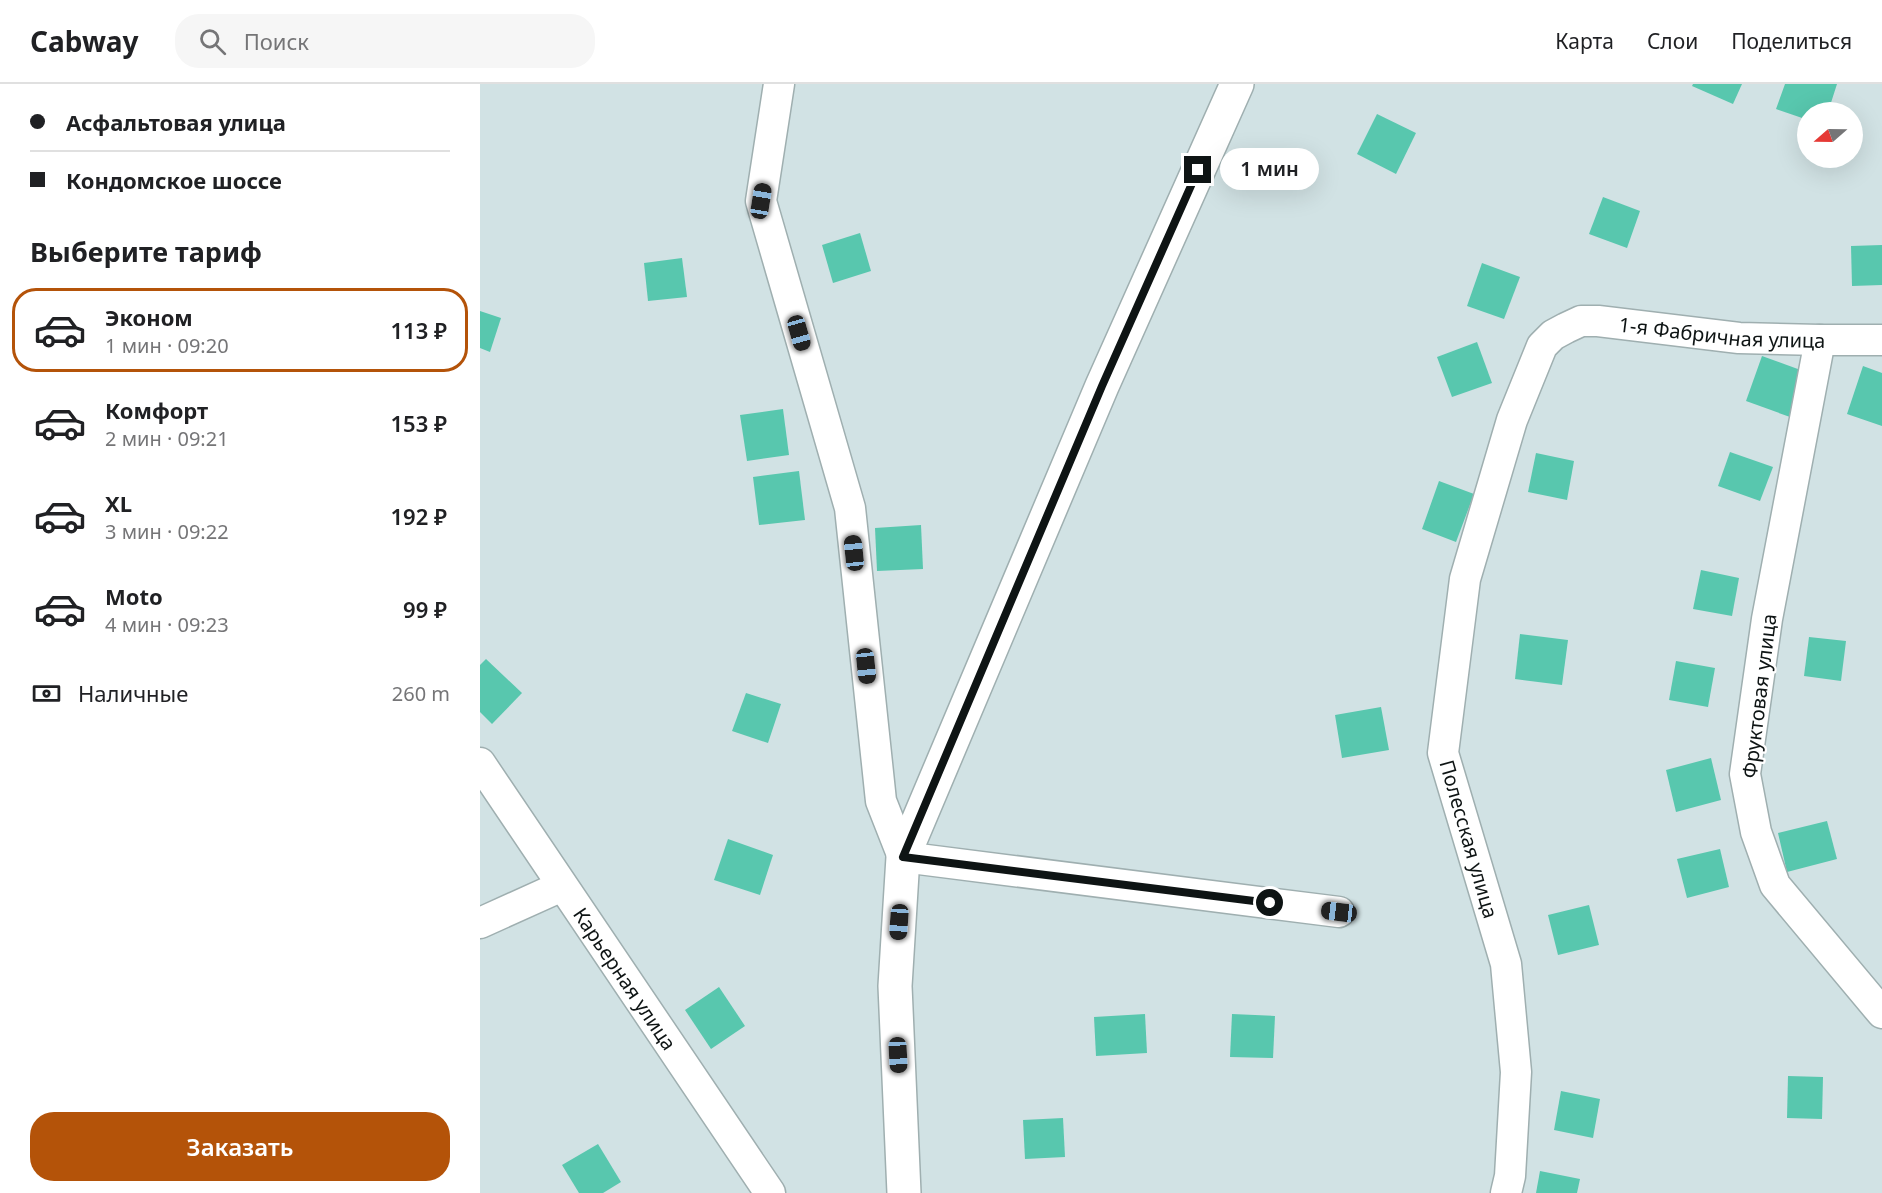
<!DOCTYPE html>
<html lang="ru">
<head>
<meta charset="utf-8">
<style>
	body { margin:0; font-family:"Noto Sans",sans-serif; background:#f6f6f6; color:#202124; height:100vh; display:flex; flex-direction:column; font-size:22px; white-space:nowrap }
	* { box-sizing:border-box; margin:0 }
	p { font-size:20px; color:#757577 }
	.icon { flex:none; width:33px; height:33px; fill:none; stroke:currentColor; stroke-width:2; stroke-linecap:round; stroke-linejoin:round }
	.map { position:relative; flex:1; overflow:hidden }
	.drawer { display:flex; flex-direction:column; background:#fff; width:480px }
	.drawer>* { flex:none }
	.guide { display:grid; align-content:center; height:132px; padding:0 30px; background:#fff }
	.needle { width:39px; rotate:250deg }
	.controls { position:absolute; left:1317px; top:18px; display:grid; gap:12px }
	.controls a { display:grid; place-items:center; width:66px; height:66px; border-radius:50%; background:#fff; box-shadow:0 6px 24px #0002; font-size:30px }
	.end { position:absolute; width:27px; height:27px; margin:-14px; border:8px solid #0e1414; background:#fff; box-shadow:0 0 0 3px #fff }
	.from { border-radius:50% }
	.bubble { position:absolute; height:42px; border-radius:21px; background:#fff; box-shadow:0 6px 24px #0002; font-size:20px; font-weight:600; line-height:42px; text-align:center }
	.car { position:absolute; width:18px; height:36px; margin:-18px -9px; border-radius:8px; box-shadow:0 0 4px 2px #0007; background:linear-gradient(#222 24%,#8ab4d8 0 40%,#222 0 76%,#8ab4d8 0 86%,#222 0) }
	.guide b { display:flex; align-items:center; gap:21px; height:57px; font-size:22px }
	.guide b+b { border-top:2px solid #e0e0e0 }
	.guide i { width:15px; height:15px; background:#202124 }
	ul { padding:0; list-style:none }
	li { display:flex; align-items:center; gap:18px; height:84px; margin:0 12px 9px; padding:0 18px; border:3px solid transparent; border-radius:24px }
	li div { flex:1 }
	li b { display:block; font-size:22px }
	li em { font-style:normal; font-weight:600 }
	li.current { border-color:#b45309 }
	li>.icon { width:54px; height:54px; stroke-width:1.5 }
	h2 { padding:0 30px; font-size:27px; line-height:72px }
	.pay { display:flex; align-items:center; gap:15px; height:66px; padding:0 30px; font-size:22px }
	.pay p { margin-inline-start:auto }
	.action { display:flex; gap:12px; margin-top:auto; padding:12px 30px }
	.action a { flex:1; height:69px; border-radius:24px; background:#b45309; color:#fff; font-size:24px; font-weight:600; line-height:69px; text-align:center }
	header { display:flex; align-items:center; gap:36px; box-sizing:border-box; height:84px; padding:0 30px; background:#fff; border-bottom:2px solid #e0e0e0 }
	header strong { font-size:28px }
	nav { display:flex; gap:33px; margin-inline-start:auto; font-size:21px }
	.search { width:420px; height:54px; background:#f6f6f6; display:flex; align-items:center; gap:15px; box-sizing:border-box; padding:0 21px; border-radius:24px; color:#757577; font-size:22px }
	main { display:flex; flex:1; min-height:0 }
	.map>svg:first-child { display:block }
	.building { fill:#58c7ae }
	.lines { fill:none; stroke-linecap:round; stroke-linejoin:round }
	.street-casing { stroke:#9fafb0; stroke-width:33 }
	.secondary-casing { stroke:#9fafb0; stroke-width:36 }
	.street { stroke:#fff; stroke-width:30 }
	.secondary { stroke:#fff; stroke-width:33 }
	.route { stroke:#0e1414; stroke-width:8 }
	.labels { text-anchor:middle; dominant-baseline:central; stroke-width:4.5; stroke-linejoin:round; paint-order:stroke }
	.street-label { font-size:20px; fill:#0e1414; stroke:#fff }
</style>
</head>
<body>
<header>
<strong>Cabway</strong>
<div class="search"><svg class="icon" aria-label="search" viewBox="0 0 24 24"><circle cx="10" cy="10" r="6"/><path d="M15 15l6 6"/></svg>Поиск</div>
<nav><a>Карта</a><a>Слои</a><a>Поделиться</a></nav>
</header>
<main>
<section class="drawer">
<div class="guide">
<b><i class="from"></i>Асфальтовая улица</b>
<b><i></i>Кондомское шоссе</b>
</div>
<h2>Выберите тариф</h2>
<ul>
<li class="current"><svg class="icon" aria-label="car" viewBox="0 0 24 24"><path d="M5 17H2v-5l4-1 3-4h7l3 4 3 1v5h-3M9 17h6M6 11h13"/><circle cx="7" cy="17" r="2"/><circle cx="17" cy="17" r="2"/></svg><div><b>Эконом</b><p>1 мин · 09:20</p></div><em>113 ₽</em></li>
<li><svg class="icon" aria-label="car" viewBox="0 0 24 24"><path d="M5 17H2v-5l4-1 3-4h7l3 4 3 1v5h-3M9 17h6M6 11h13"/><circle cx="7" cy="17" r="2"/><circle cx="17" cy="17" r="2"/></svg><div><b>Комфорт</b><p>2 мин · 09:21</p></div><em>153 ₽</em></li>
<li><svg class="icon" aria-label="car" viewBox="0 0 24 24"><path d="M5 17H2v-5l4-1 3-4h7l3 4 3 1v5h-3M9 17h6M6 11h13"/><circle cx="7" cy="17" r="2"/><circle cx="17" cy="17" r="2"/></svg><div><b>XL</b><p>3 мин · 09:22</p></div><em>192 ₽</em></li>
<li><svg class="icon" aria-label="car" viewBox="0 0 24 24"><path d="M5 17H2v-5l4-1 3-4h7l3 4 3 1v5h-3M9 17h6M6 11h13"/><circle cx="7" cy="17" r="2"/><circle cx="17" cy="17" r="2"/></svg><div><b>Moto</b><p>4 мин · 09:23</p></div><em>99 ₽</em></li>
</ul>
<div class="pay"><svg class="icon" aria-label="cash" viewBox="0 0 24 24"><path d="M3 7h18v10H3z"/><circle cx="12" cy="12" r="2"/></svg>Наличные<p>260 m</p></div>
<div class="action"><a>Заказать</a></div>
</section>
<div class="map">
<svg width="1402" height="1109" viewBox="0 0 1402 1109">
	<rect width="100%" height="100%" fill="#d1e2e4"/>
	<g class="building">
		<polygon points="1213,0 1262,0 1253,20 1212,2"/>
		<polygon points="1305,0 1357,0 1348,28 1328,28 1328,36 1296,25"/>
		<polygon points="897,30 936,49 916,90 877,70"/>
		<polygon points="1123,113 1160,127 1147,164 1109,150"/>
		<polygon points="380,149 391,187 353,199 342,161"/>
		<polygon points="1402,161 1402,201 1372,202 1371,162"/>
		<polygon points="202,174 207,213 168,217 164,179"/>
		<polygon points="1002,179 1040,193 1024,235 987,222"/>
		<polygon points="0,227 21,234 10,268 0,264"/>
		<polygon points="997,258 1012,299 972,313 957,273"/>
		<polygon points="1282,272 1326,288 1310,333 1266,317"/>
		<polygon points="1383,282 1402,289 1402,342 1367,330"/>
		<polygon points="303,325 309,371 267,377 260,331"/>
		<polygon points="1250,368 1293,383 1280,417 1238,402"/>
		<polygon points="1056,369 1094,377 1087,416 1048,408"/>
		<polygon points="319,387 325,436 279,441 273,393"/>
		<polygon points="959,397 994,410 976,458 942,445"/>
		<polygon points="441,441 443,485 397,487 395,444"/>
		<polygon points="1221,486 1259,494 1252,532 1213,525"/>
		<polygon points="1040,550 1088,556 1082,601 1035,595"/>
		<polygon points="1329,553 1366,557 1361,597 1324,592"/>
		<polygon points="6,575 42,609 12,640 0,628 0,581"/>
		<polygon points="1196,577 1235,584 1228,623 1189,616"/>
		<polygon points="266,609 301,620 288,659 252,647"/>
		<polygon points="901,623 909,666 862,674 855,631"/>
		<polygon points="1231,674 1241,716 1196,728 1186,686"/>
		<polygon points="1347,737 1357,775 1307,788 1298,749"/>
		<polygon points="248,755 293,771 280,811 234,796"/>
		<polygon points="1240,765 1249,803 1207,814 1197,775"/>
		<polygon points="1109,821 1119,861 1078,871 1068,831"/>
		<polygon points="239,903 265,942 231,965 205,926"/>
		<polygon points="665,930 667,969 616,972 614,933"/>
		<polygon points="752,930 795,932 793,974 750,973"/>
		<polygon points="1308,992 1343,993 1342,1035 1307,1034"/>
		<polygon points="1081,1007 1120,1015 1113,1054 1074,1046"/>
		<polygon points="583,1034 585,1073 545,1075 543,1036"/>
		<polygon points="118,1060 141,1098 123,1109 99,1109 82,1081"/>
		<polygon points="1060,1087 1100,1095 1097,1109 1056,1109"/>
	</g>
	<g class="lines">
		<g class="street-casing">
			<g id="street">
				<polyline points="299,0 281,117 370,424 401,717 423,773 859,828"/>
				<polyline points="1340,256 1287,535 1265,690 1276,748 1295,801 1402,929"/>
				<path id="s1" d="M0,679L290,1109"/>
				<polyline points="0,839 82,802"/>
				<path id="s2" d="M1026,1109L1030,1092L1036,988L1026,880L963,669L985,495L1032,336L1062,262L1073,251L1086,244L1101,237H1118L1259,254L1340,256H1402"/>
			</g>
		</g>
		<g class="secondary-casing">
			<polyline id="secondary" points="424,1109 415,902 423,773 622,302 757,0"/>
		</g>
		<use href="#street" class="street"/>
		<use href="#secondary" class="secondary"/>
	</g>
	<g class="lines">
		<polyline class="route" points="718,86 622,302 423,773 790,819"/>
	</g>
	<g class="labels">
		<g class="street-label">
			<text stroke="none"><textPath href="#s2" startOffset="1060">1-я Фабричная улица</textPath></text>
			<text transform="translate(1279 612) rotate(-83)">Фруктовая улица</text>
			<text transform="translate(989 755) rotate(74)">Полесская улица</text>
			<text stroke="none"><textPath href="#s1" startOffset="260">Карьерная улица</textPath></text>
		</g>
	</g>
</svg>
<div class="controls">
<a><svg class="needle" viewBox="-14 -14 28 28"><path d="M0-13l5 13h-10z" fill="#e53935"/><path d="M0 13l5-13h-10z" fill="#757577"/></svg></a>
</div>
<i class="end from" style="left:790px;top:819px"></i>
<i class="end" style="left:718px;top:86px"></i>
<div class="bubble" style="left:740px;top:64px;width:99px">1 мин</div>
<i class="car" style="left:281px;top:117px;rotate:9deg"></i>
<i class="car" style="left:319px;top:249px;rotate:164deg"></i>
<i class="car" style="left:374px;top:469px;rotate:354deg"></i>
<i class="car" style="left:386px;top:582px;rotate:174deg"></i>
<i class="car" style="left:859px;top:828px;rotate:277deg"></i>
<i class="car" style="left:419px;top:838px;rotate:184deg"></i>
<i class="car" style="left:418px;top:971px;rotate:177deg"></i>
</div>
</main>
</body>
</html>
